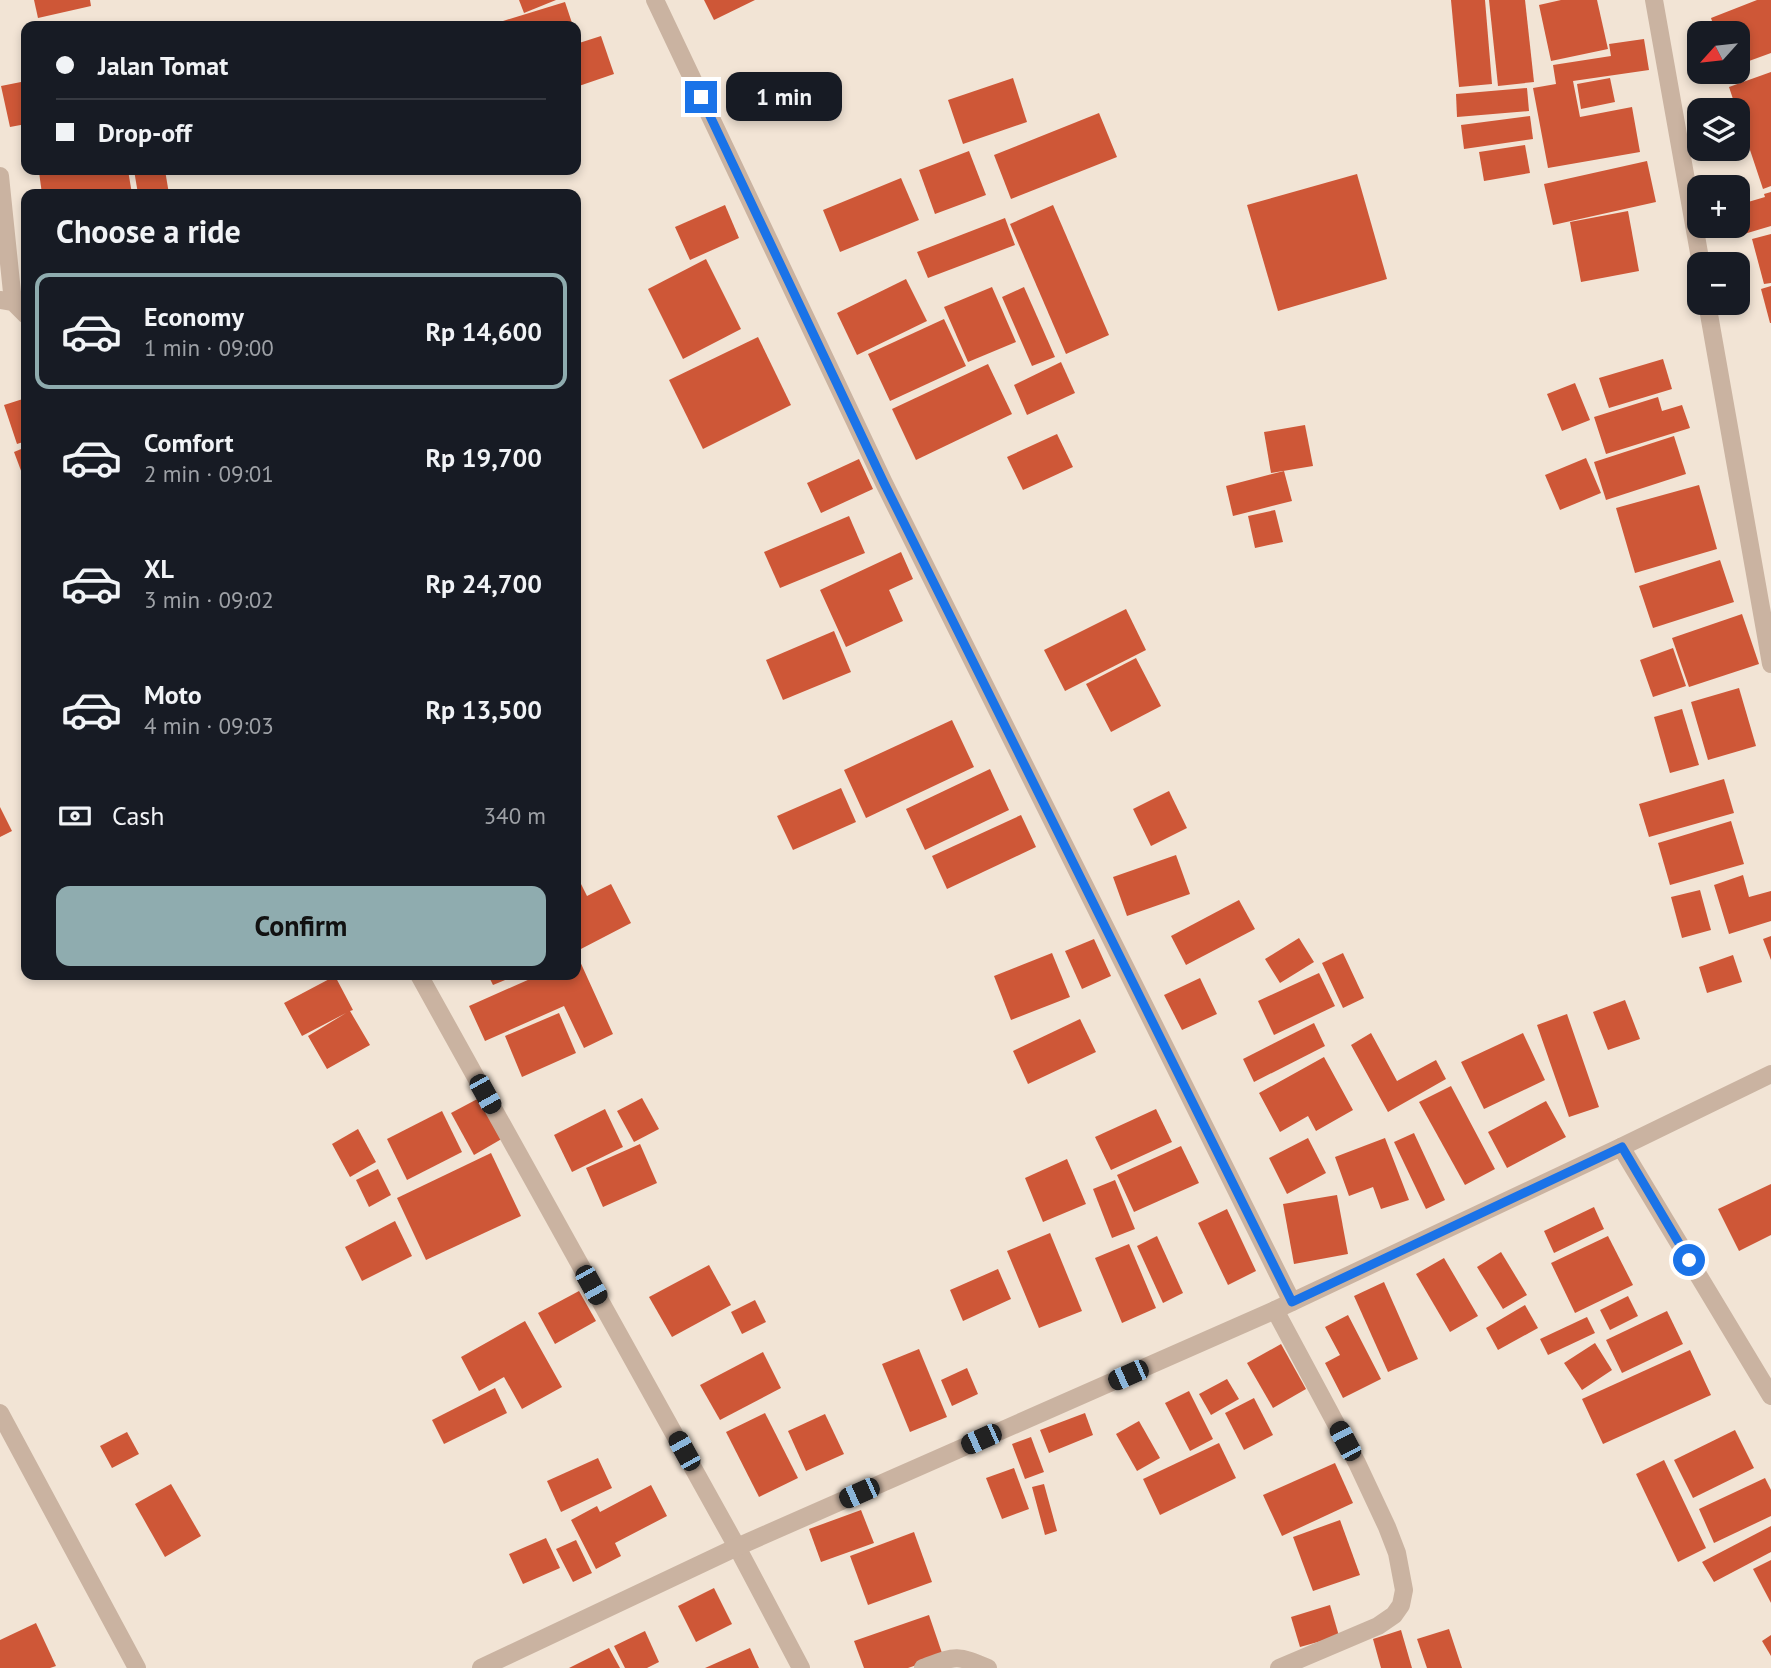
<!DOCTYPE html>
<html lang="en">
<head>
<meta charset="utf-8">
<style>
	body { margin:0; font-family:"PT Sans",sans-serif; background:#20242c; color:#f1f3f6; height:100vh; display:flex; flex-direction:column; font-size:26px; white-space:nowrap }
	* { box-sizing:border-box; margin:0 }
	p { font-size:23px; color:#9ea1a6 }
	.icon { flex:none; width:38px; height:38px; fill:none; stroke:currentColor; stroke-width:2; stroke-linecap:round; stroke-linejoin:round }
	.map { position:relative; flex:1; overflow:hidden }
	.panel { position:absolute; left:21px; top:189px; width:560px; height:791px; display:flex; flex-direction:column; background:#171b24; border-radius:14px; box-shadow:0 4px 10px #0003 }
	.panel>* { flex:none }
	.guide { position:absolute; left:21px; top:21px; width:560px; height:154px; border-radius:14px; box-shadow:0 4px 10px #0003; display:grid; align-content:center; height:154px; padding:0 35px; background:#171b24 }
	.needle { width:46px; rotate:243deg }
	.buttons { position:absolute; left:1687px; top:21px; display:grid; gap:14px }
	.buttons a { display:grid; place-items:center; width:63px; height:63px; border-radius:14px; background:#171b24; box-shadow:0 4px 10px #0003; font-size:35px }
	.end { position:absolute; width:32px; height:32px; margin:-16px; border:9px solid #1a73e8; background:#fff; box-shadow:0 0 0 4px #fff }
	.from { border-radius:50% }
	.bubble { position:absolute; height:49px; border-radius:14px; background:#171b24; box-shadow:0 4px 10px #0003; font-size:23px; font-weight:700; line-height:49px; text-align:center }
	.car { position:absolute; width:21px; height:42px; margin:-21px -10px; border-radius:9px; box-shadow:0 0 5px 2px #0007; background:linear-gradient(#222 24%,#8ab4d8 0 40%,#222 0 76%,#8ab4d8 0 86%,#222 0) }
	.guide b { display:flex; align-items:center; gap:24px; height:66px; font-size:26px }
	.guide b+b { border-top:2px solid #363941 }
	.guide i { width:18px; height:18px; background:#f1f3f6 }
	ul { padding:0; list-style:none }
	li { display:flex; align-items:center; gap:21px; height:116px; margin:0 14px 10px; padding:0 21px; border:4px solid transparent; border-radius:14px }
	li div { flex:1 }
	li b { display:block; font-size:26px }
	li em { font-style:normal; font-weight:700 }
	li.selected { border-color:#8facaf }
	li>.icon { width:63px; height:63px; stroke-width:1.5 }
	h2 { padding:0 35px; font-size:32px; line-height:84px }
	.pay { display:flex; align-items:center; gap:18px; height:77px; padding:0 35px; font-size:26px }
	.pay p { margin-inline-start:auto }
	.primary-button { display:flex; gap:14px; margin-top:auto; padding:14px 35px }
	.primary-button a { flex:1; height:80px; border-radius:14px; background:#8facaf; color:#111; font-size:28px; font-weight:700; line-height:80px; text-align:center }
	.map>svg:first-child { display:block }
	.building { fill:#ce5737 }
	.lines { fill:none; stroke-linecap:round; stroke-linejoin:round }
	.minor { stroke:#cab3a1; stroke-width:18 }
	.route { stroke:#1a73e8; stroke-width:9 }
</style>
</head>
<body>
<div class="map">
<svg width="1771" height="1668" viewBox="0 0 1771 1668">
	<rect width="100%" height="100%" fill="#f2e4d5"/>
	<g class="building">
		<polygon points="34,0 90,0 91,6 38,18"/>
		<polygon points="519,0 556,0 524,13"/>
		<polygon points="704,0 755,0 714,20"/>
		<polygon points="1451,0 1485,0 1492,84 1459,87"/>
		<polygon points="1489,0 1525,0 1534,82 1498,86"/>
		<polygon points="1561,0 1597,0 1608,49 1551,61 1539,5"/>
		<polygon points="1757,0 1771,0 1771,53 1738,65 1738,33 1716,33 1711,18"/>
		<polygon points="565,2 573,26 505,26 503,21"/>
		<polygon points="601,36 614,74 576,87 576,44"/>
		<polygon points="1644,39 1649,70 1573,81 1580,117 1632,107 1640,152 1548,168 1533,88 1556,84 1553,65 1611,56 1609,44"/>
		<polygon points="1771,72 1771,186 1763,189 1729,87"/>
		<polygon points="1013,78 1027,122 963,144 948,100"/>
		<polygon points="1610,78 1615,102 1581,109 1577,84"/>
		<polygon points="26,81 26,124 10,127 1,86"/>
		<polygon points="1527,88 1529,111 1457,117 1456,94"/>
		<polygon points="1099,113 1117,157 1011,199 994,155"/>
		<polygon points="1530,116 1533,139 1464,149 1461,125"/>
		<polygon points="1525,145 1530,173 1484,181 1479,152"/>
		<polygon points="969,151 986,195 935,214 919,170"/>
		<polygon points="1647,161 1656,202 1553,225 1544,184"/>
		<polygon points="53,170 128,170 132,194 42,194 39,172"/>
		<polygon points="134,170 165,170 169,194 138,194"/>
		<polygon points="1357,174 1387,279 1278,311 1247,205"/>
		<polygon points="901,178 919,220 840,252 823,210"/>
		<polygon points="1771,192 1771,226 1734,237 1730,226 1738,226 1738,205 1765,197 1764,194"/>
		<polygon points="725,205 739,238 690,260 675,227"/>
		<polygon points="1053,205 1109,335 1066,354 1010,224"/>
		<polygon points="1628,211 1639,271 1581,282 1570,222"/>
		<polygon points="1005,218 1015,245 928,278 917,252"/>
		<polygon points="1771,234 1771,283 1764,284 1752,239"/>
		<polygon points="706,259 741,329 683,359 648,289"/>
		<polygon points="906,279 927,321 857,355 837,313"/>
		<polygon points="1771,286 1771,323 1770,323 1761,289"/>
		<polygon points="992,287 1016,342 968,362 944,307"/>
		<polygon points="1024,287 1055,357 1032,366 1002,297"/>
		<polygon points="944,319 966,366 890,401 868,354"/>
		<polygon points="758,337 791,405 703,449 669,380"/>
		<polygon points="1663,359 1672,389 1609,408 1599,378"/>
		<polygon points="1061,362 1075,393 1027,415 1014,385"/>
		<polygon points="988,364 1012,414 916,460 892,409"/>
		<polygon points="1575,383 1590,420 1562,431 1547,394"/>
		<polygon points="1658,397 1662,411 1682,405 1690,428 1606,454 1594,417"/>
		<polygon points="26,398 26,441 17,444 4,405"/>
		<polygon points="1305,425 1313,466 1271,473 1264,432"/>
		<polygon points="1057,434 1073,467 1023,490 1007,457"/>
		<polygon points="1674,436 1686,474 1606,500 1594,462"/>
		<polygon points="26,447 26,484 14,452"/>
		<polygon points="1586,458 1601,493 1560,510 1545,475"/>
		<polygon points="859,459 873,489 821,513 807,483"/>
		<polygon points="1284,471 1292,501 1233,516 1226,486"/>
		<polygon points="1699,485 1717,549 1635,573 1616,508"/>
		<polygon points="1275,510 1283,542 1255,548 1248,516"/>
		<polygon points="849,516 865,553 780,588 764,552"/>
		<polygon points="901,552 913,579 889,590 903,621 846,647 820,590"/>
		<polygon points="1720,560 1734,602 1653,628 1639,586"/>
		<polygon points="1126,609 1146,650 1065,691 1044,650"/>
		<polygon points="1742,614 1759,664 1689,687 1672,638"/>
		<polygon points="834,631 851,672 783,700 766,660"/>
		<polygon points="1673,648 1686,686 1653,697 1640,660"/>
		<polygon points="1136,658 1161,706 1111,732 1086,684"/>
		<polygon points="1739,688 1756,746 1708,760 1691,702"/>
		<polygon points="1682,709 1699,765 1670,773 1654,717"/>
		<polygon points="952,720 974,767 866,818 844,770"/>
		<polygon points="990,769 1009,810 925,850 906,809"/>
		<polygon points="1724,779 1734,813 1649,837 1639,804"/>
		<polygon points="841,788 856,822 793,850 777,816"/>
		<polygon points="1169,791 1187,828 1151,846 1133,809"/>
		<polygon points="0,807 12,831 0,837"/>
		<polygon points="1021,815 1036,847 947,889 932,856"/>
		<polygon points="1731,821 1744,864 1670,885 1658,843"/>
		<polygon points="1176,855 1190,894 1127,916 1113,877"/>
		<polygon points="576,874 587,896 611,884 631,923 579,950 576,943"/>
		<polygon points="1743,875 1749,897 1771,891 1771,921 1729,934 1714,885"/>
		<polygon points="1700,890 1711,930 1682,938 1671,897"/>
		<polygon points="1239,900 1255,929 1186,965 1171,936"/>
		<polygon points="1771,936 1771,960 1763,939"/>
		<polygon points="1299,938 1314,962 1280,983 1265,959"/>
		<polygon points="1094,939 1111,976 1082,989 1065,951"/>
		<polygon points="1052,953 1070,997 1011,1020 994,976"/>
		<polygon points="1343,953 1364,998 1343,1008 1322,963"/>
		<polygon points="1733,955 1742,982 1707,993 1699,967"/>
		<polygon points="578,957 613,1034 584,1048 564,1006 485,1041 469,1006 539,975 576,975 576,958"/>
		<polygon points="1319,973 1335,1006 1274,1035 1258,1001"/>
		<polygon points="488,975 517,975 493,985"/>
		<polygon points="335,976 353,1010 350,1011 370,1045 327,1069 308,1036 346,1013 302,1036 284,1003"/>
		<polygon points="1200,978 1217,1014 1182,1030 1164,995"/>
		<polygon points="1625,1000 1640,1039 1608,1050 1593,1012"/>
		<polygon points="559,1013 576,1053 522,1077 505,1036"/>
		<polygon points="1567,1014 1599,1107 1569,1117 1537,1025"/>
		<polygon points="1080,1019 1096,1052 1028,1084 1013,1051"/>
		<polygon points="1314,1023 1325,1046 1254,1082 1243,1059"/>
		<polygon points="1371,1033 1397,1081 1436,1060 1446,1079 1388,1112 1351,1045"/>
		<polygon points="1523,1033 1545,1080 1484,1109 1461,1062"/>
		<polygon points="1324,1057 1353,1110 1316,1131 1308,1116 1280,1132 1259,1093"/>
		<polygon points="1451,1086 1495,1169 1465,1185 1419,1102"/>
		<polygon points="483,1096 505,1137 474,1155 451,1113"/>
		<polygon points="642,1098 659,1129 634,1142 617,1111"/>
		<polygon points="1546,1101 1566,1137 1507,1168 1488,1132"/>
		<polygon points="605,1109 623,1147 572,1172 554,1135"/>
		<polygon points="1156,1109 1172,1142 1111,1170 1095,1137"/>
		<polygon points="442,1111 462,1152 407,1180 387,1139"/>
		<polygon points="358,1129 376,1162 350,1177 332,1144"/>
		<polygon points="1414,1133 1445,1200 1426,1209 1394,1142"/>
		<polygon points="1308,1138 1326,1173 1287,1194 1269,1158"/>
		<polygon points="1385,1138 1409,1200 1381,1209 1373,1187 1349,1196 1335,1157"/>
		<polygon points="640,1144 657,1183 603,1207 586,1168"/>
		<polygon points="1181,1146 1199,1183 1134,1212 1117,1175"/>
		<polygon points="491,1153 521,1216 426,1260 397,1198"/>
		<polygon points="1067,1159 1086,1204 1043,1222 1025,1178"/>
		<polygon points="378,1169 391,1195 369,1207 356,1180"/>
		<polygon points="1115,1180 1135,1229 1112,1238 1093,1189"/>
		<polygon points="1771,1184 1771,1235 1739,1251 1718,1209"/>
		<polygon points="1337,1195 1348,1254 1294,1264 1283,1204"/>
		<polygon points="1594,1207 1604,1229 1554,1253 1544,1231"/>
		<polygon points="1227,1209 1256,1271 1228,1285 1198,1223"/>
		<polygon points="395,1221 412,1256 362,1281 345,1247"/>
		<polygon points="1050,1233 1082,1311 1039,1328 1007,1251"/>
		<polygon points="1157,1236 1183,1293 1163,1303 1137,1246"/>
		<polygon points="1608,1236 1633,1285 1575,1313 1551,1263"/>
		<polygon points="1129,1244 1156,1308 1122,1323 1095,1258"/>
		<polygon points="1501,1252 1527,1295 1503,1309 1477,1267"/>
		<polygon points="1444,1258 1478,1316 1450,1332 1416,1274"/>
		<polygon points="709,1265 731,1305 672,1337 649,1297"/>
		<polygon points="998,1269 1011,1299 963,1321 950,1290"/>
		<polygon points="1384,1282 1418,1359 1388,1372 1354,1296"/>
		<polygon points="579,1291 596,1321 555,1344 538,1313"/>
		<polygon points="1628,1296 1638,1316 1610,1330 1600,1310"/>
		<polygon points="755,1300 766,1322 742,1334 731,1312"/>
		<polygon points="1525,1305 1538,1328 1498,1350 1486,1328"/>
		<polygon points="1667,1311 1683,1344 1622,1373 1606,1340"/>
		<polygon points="1348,1315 1381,1379 1343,1398 1325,1363 1340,1355 1325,1327"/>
		<polygon points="1587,1317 1595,1333 1548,1355 1540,1339"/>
		<polygon points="525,1321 562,1387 522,1409 504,1377 479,1391 461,1357"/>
		<polygon points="1595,1343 1612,1370 1582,1390 1564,1363"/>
		<polygon points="1281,1344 1306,1389 1273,1408 1247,1363"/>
		<polygon points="919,1349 947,1417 910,1432 882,1364"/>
		<polygon points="1690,1350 1711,1395 1603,1444 1582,1399"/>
		<polygon points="763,1352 781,1388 720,1420 700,1385"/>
		<polygon points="967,1368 978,1394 952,1406 941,1380"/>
		<polygon points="1227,1379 1239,1399 1211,1415 1199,1394"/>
		<polygon points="495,1388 507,1413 444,1444 432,1420"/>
		<polygon points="1189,1391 1213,1439 1190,1451 1165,1403"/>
		<polygon points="1254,1398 1273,1435 1244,1450 1225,1413"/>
		<polygon points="765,1413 798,1478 759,1497 726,1432"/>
		<polygon points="1085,1413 1093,1435 1049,1453 1040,1430"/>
		<polygon points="825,1414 844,1454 806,1471 788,1431"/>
		<polygon points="1139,1421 1160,1458 1137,1471 1116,1434"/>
		<polygon points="1735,1430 1754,1468 1693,1498 1674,1460"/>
		<polygon points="127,1432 139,1454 112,1468 100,1446"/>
		<polygon points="1031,1437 1044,1472 1025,1479 1012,1444"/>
		<polygon points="1219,1443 1236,1478 1160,1515 1143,1479"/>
		<polygon points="598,1458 612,1488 561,1512 547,1481"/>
		<polygon points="1664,1460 1706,1548 1678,1562 1636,1474"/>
		<polygon points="1335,1463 1353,1503 1282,1536 1263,1495"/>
		<polygon points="1014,1468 1029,1509 1002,1519 986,1478"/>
		<polygon points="1765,1478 1771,1490 1771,1516 1714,1543 1699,1509"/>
		<polygon points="171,1484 201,1536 165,1557 135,1504"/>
		<polygon points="1044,1484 1057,1531 1045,1535 1032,1487"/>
		<polygon points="651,1485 667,1516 615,1543 621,1556 596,1569 571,1520 597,1506 600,1512"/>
		<polygon points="861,1510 874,1543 821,1562 809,1529"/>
		<polygon points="1340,1520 1360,1575 1313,1591 1293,1537"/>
		<polygon points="1771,1526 1771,1552 1714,1582 1702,1562"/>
		<polygon points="914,1532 932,1582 868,1605 850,1556"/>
		<polygon points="546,1538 560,1568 523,1584 509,1554"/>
		<polygon points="576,1540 592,1573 573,1582 556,1549"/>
		<polygon points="1771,1560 1771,1603 1753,1569"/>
		<polygon points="714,1588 732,1624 696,1642 678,1606"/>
		<polygon points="1330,1605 1339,1636 1300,1647 1291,1617"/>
		<polygon points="929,1615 943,1656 908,1668 864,1668 854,1641"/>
		<polygon points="36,1623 56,1666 50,1668 0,1668 0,1640"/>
		<polygon points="1449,1629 1462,1668 1427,1668 1417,1639"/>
		<polygon points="1401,1630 1412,1668 1381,1668 1373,1639"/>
		<polygon points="645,1631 659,1662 647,1668 625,1668 614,1646"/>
		<polygon points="1771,1635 1771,1656 1762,1641"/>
		<polygon points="609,1648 620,1668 569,1668"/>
		<polygon points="750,1648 759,1668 705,1668"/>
	</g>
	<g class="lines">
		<g class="minor">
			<polyline points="655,0 884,483 1292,1302"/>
			<polyline points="1654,0 1701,264"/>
			<polyline points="0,176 13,302"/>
			<polyline points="0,300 13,302 26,315"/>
			<polyline points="1707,303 1771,664"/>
			<polyline points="419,975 737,1547 801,1668"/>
			<polyline points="1621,1147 1771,1396"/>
			<polyline points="1275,1310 1357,1463 1387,1527 1397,1553 1404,1590 1401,1605 1394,1615 1378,1626 1279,1668"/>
			<polyline points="0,1413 137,1668"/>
			<polyline points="481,1668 737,1547 1275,1310 1621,1147 1771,1074"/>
			<path d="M923,1668C955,1656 956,1654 988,1668"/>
		</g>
	</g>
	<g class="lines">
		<polyline class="route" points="701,97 884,483 1292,1302 1622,1147 1689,1260"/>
	</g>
</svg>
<div class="buttons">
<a><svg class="needle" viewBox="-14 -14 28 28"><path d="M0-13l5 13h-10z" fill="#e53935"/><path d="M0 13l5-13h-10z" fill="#9ea1a6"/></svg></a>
<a><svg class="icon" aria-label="layers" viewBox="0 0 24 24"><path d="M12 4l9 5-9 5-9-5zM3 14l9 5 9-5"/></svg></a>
<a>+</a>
<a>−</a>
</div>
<i class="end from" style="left:1689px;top:1260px"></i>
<i class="end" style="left:701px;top:97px"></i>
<div class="bubble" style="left:726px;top:72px;width:116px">1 min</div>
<i class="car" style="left:485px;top:1094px;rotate:151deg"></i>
<i class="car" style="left:591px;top:1285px;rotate:151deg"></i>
<i class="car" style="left:1128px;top:1375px;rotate:246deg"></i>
<i class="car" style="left:981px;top:1439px;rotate:246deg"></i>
<i class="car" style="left:1345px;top:1441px;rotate:332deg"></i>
<i class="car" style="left:684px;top:1451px;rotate:331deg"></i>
<i class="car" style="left:859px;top:1493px;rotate:246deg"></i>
<div class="guide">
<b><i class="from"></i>Jalan Tomat</b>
<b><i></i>Drop-off</b>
</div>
<section class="panel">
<h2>Choose a ride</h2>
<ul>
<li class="selected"><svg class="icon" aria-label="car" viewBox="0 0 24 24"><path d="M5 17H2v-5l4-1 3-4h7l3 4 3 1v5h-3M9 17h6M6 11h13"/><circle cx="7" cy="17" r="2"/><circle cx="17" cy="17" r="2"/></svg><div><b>Economy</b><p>1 min · 09:00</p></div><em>Rp 14,600</em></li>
<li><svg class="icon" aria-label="car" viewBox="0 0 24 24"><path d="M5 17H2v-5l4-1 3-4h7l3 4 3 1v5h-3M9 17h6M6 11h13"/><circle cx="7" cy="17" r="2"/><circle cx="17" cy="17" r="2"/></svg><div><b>Comfort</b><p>2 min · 09:01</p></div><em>Rp 19,700</em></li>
<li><svg class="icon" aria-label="car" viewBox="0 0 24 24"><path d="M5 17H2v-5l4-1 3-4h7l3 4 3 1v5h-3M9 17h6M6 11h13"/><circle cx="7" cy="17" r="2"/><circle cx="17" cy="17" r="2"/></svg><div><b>XL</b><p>3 min · 09:02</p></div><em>Rp 24,700</em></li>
<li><svg class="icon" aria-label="car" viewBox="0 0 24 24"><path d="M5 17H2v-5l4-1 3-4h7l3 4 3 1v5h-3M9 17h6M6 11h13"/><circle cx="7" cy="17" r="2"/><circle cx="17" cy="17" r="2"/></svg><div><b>Moto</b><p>4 min · 09:03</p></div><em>Rp 13,500</em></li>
</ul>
<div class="pay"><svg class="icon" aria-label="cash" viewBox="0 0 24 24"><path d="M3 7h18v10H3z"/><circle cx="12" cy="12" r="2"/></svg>Cash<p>340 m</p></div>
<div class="primary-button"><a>Confirm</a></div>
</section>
</div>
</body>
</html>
